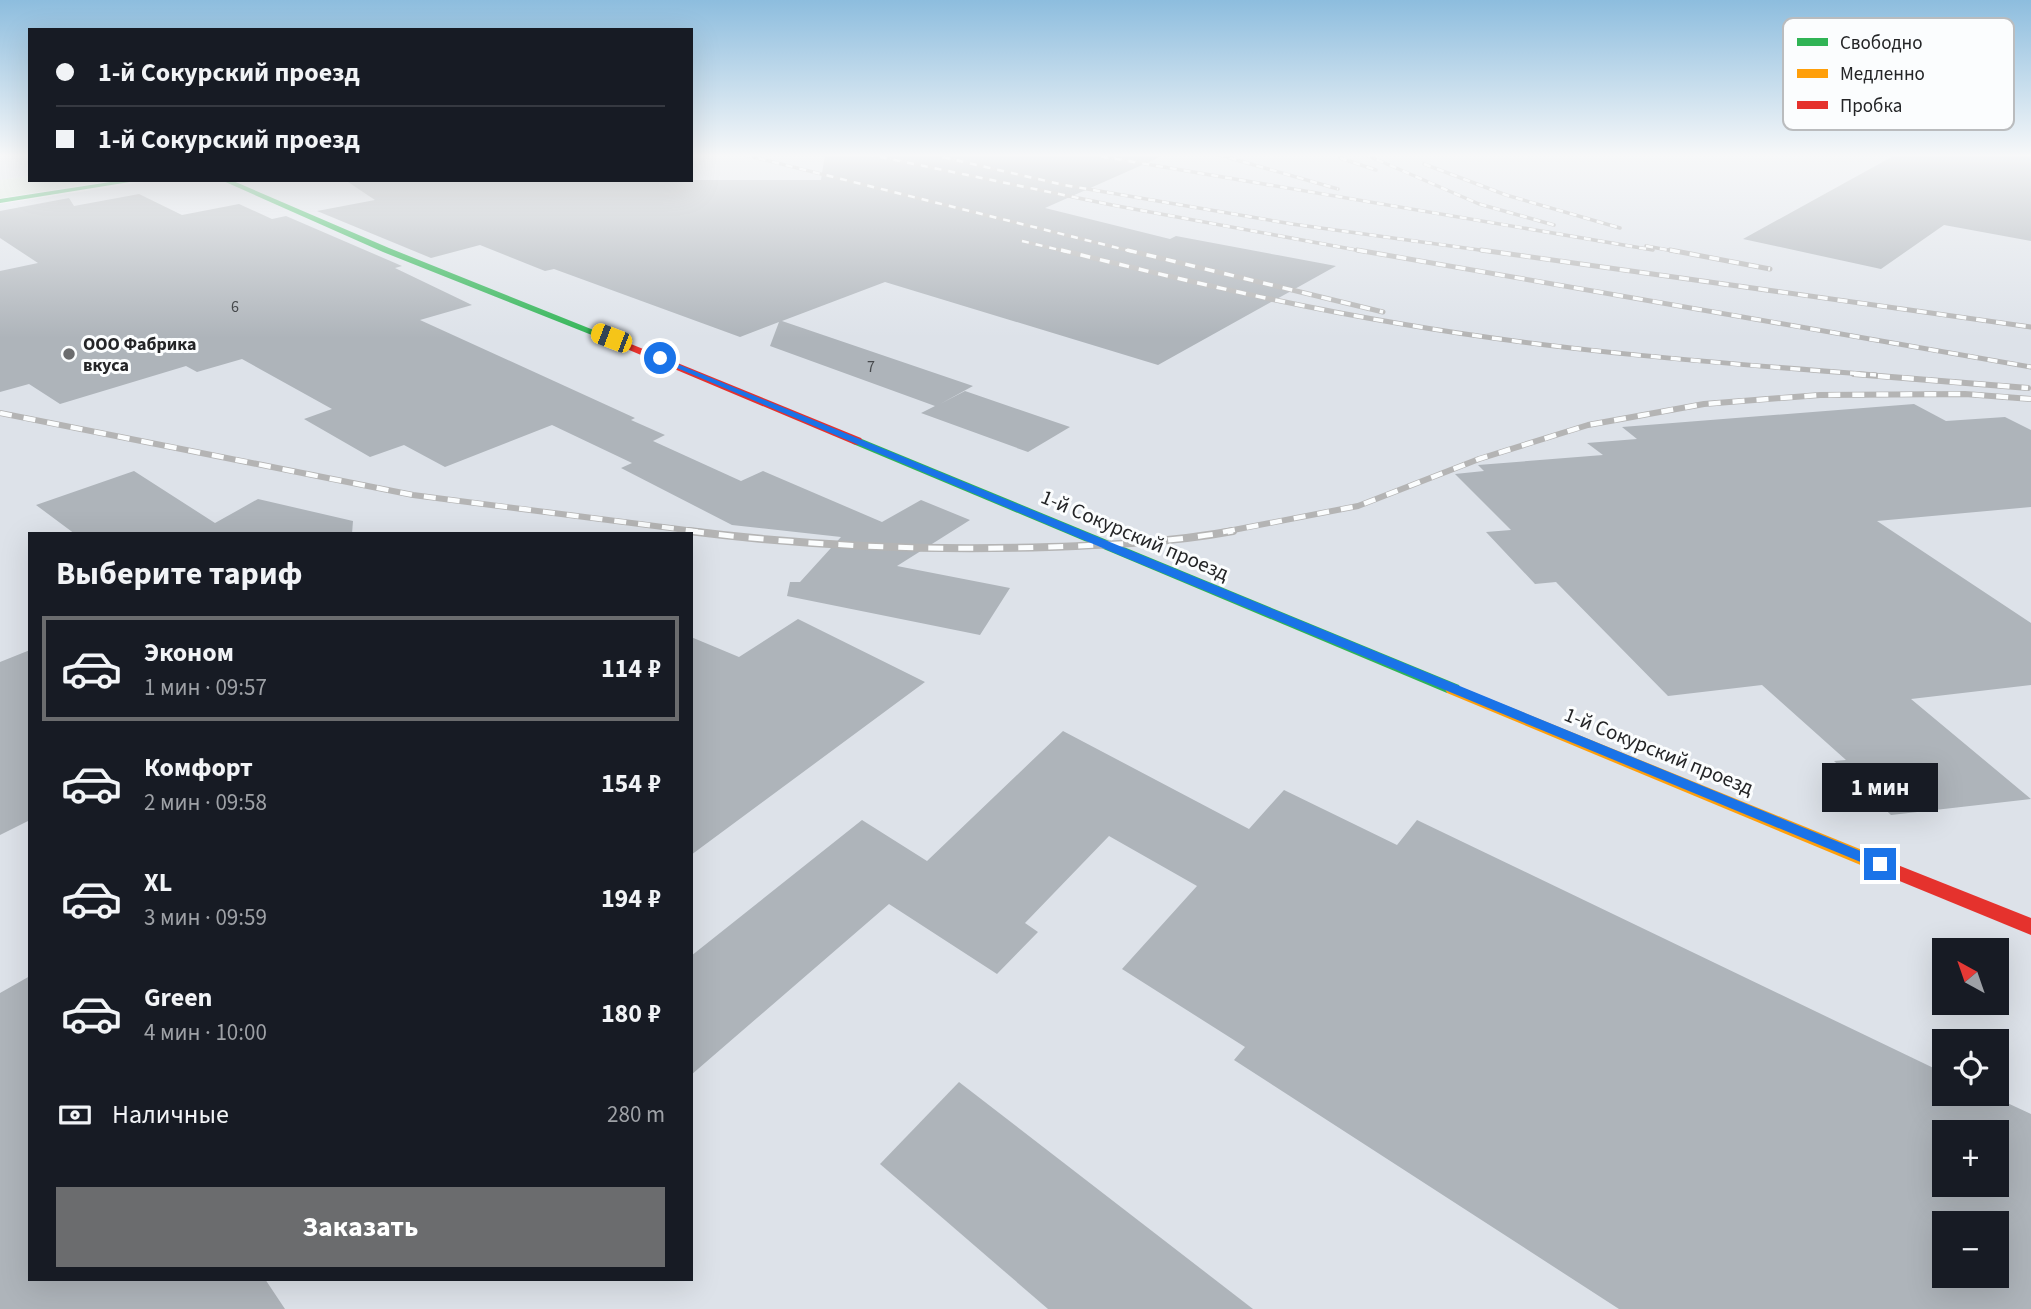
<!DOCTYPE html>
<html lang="ru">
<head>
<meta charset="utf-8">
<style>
	body { margin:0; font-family:"Source Sans 3",sans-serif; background:#20242c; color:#f1f3f6; height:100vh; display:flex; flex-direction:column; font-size:26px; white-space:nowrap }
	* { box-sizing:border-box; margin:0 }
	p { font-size:23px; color:#9ea1a6 }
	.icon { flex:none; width:38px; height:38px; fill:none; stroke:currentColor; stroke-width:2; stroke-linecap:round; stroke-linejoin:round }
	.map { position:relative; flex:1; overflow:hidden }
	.sheet { position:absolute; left:28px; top:532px; width:665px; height:749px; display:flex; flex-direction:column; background:#171b24; border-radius:0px; box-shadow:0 7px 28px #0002 }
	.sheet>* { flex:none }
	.banner { position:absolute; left:28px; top:28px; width:665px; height:154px; border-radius:0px; box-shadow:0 7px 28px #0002; display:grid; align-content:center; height:154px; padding:0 28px; background:#171b24 }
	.needle { width:46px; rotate:320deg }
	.buttons { position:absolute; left:1932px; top:938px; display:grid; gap:14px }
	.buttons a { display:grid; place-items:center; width:77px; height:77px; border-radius:0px; background:#171b24; box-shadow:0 7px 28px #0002; font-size:35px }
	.end { position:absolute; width:32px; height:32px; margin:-16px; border:9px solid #1a73e8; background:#fff; box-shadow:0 0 0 4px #fff }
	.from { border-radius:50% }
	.bubble { position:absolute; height:49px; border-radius:0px; background:#171b24; box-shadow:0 7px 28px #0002; font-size:23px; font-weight:700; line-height:49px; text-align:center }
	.car { position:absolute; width:21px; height:42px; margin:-21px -10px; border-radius:9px; box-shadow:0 0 5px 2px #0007; background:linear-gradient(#f5c518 24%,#345 0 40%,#f5c518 0 76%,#345 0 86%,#f5c518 0) }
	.banner b { display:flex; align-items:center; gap:24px; height:66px; font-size:26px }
	.banner b+b { border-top:2px solid #363941 }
	.banner i { width:18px; height:18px; background:#f1f3f6 }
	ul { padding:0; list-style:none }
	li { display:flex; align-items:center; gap:21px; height:105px; margin:0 14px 10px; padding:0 14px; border:4px solid transparent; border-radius:0px }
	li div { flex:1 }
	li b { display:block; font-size:26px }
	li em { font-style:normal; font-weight:700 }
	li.current { border-color:#6b6c6e }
	li>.icon { width:63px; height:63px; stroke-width:1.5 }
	h2 { padding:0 28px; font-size:32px; line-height:84px }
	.pay { display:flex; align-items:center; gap:18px; height:77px; padding:0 28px; font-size:26px }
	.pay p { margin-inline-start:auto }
	.button { display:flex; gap:14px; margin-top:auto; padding:14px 28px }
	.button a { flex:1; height:80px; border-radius:0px; background:#6b6c6e; color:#fff; font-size:28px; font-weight:700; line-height:80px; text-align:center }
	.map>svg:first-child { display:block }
	.built { fill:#dde2e9; fill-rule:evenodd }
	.green { fill:#ddeadb }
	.building { fill:#aeb4ba; fill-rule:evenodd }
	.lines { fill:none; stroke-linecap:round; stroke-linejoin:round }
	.fast { fill:#30b455; fill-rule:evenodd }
	.slow { fill:#ff9f0a; fill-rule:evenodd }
	.jam { fill:#e5322d; fill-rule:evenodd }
	.rail-far3-casing { stroke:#b4b4b4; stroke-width:3.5 }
	.rail-far2-casing { stroke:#b4b4b4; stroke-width:5 }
	.rail-far1-casing { stroke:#b4b4b4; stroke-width:6 }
	.rail-casing { stroke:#b4b4b4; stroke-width:8 }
	.rail-far3 { stroke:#fbfdfe; stroke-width:2.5; stroke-dasharray:7; stroke-linecap:butt }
	.rail-far2 { stroke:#fbfdfe; stroke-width:3.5; stroke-dasharray:10; stroke-linecap:butt }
	.rail-far1 { stroke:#fbfdfe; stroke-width:4.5; stroke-dasharray:12; stroke-linecap:butt }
	.rail { stroke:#fbfdfe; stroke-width:5; stroke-dasharray:15; stroke-linecap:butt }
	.route { fill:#1a73e8 }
	.poi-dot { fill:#6b6c6e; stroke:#fbfdfe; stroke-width:2.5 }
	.labels { text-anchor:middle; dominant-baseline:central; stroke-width:6; stroke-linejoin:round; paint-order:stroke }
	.far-number-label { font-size:16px; fill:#46494c }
	.far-poi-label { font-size:18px; font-weight:bold; fill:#242527; stroke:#fbfdfe; text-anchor:start }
	.street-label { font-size:21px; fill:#242527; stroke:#fbfdfe }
	.key { fill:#fbfdfe; stroke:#babcbe; stroke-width:2 }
	.key-label { font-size:19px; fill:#242527 }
</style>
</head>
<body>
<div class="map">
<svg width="2031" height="1309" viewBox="0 0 2031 1309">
	<rect width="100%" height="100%" fill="#eef0f2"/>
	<g class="built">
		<polygon points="0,154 30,154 30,176 0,180"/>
		<path d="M691,154H2031V1309H0V204L158,180H691ZM30,534H691V1279H30ZM1944,950H1997V1003H1944ZM1944,1041H1997V1094H1944ZM1944,1132H1997V1185H1944ZM1944,1223H1997V1276H1944Z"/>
	</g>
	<polygon class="green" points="30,176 30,180 117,180 0,198 0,180"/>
	<g class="building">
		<polygon points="825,154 1167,154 1045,208 1170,239 1176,236 1336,266 1158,365 885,282 782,321 973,386 940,404 965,391 1070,427 1028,452 921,413 935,406 770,346 779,322 740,337 554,269 545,271 480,245 431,258 317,211 375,200 345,180 821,180"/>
		<polygon points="1897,154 2031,154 2031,241 1944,225 1881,269 1743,239"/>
		<polygon points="139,194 182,215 239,204 272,219 286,216 402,266 395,268 472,305 420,320 635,418 631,420 665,435 653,441 741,481 763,471 882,522 921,500 970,520 897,566 1010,588 980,635 787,596 790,582 800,582 841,537 732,525 621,468 632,463 552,425 445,467 404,445 370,457 304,419 332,409 242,359 197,372 186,366 60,404 29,384 0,392 0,271 38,263 0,238 0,211 69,198 74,206"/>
		<polygon points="1914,404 1946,421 2005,417 2031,430 2031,507 1877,521 2031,623 2031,685 1911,699 2031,799 1891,815 1834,761 1846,760 1762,685 1668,696 1556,582 1535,584 1486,532 1511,530 1455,474 1484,471 1478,465 1603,455 1587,443 1637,439 1622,427"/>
		<polygon points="134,471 215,523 258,499 353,521 352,534 75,534 36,505"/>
		<polygon points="798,619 925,682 691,855 691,637 739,657"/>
		<polygon points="30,650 30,820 0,835 0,662"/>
		<path d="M1063,731L1249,829L1284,790L1397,845L1417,820L1944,1073V1094H1988L2031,1114V1309H1619L1234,1060L1245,1047L1122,969L1197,886L1109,836L1025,923L1038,932L997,974L889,904L691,1075V956L862,820L927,861ZM1944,1132H1997V1185H1944ZM1944,1223H1997V1276H1944Z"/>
		<polygon points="30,976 30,1279 265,1279 285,1309 0,1309 0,993"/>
		<polygon points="959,1082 1253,1309 1048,1309 880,1164"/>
	</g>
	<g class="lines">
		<g class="fast">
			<polygon points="123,180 142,180 0,203 0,199"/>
			<polygon points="221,180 231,180 389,248 631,345 622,347 383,252"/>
			<polygon points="857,437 1459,685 1461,689 1459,693 1447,693 853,444 851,441"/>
		</g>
		<polygon class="slow" points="1453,684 1877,856 1880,861 1877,866 1870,868 1863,866 1447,693 1445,689"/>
		<g class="jam">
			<polygon points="626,342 861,438 863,441 857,445 853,444 622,347 622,343"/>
			<polygon points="1870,854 2031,918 2031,935 1863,866 1860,861 1863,856"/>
		</g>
		<g class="rail-far3-casing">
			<g id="rail-far3">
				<polyline points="866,154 1112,205 1367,252"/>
				<polyline points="929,154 1064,185 1292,224 1494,252"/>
				<polyline points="1087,154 1653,250"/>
				<polyline points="1216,154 1338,189"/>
				<polyline points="1364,154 1479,204 1554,225"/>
				<polyline points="745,155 1134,252"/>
				<polyline points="1340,158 1376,170"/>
				<polyline points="1424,164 1506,195 1620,228"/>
				<polyline points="1022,241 1068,252"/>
				<polyline points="1646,246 1679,252"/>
			</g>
		</g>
		<g class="rail-far2-casing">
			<g id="rail-far2">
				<path d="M1061,250C1174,278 1287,305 1402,324C1559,351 1717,363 1876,375"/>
				<polyline points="1127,250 1383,312"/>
				<polyline points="1357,250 2031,367"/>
				<polyline points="1481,250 2031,327"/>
				<polyline points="1670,250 1770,269"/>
			</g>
		</g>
		<g class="rail-far1-casing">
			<g id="rail-far1">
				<polyline points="1854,374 2028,388"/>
				<polyline points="0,413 413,495 702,532"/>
				<polyline points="1223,532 1358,506 1479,459 1588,425 1704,404 1820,395 1965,394 2031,399"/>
			</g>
		</g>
		<g class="rail-casing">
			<path id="rail" d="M689,531C808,546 928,551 1049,547C1110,545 1173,542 1233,531"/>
		</g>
		<use href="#rail-far3" class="rail-far3"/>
		<use href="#rail-far2" class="rail-far2"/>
		<use href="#rail-far1" class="rail-far1"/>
		<use href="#rail" class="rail"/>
	</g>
	<linearGradient id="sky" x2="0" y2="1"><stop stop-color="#8dbdde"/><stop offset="0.46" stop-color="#f7f8f9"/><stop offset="1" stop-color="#f7f8f9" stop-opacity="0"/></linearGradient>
	<rect width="2031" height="338" fill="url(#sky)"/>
	<polygon class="route" points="658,356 1885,861 1887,864 1880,870 1875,868 1124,557 658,360"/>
	<circle class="poi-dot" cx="69" cy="354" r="7"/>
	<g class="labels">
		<g class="far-number-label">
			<text x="235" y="307">6</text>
			<text x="871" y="367">7</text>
		</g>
		<g class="far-poi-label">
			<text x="83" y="344">ООО Фабрика<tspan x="83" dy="21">вкуса</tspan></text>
		</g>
		<g class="street-label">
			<text transform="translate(1135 535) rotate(23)">1-й Сокурский проезд</text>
			<text transform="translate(1659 751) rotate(22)">1-й Сокурский проезд</text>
		</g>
	</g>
	<rect x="1783" y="18" width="231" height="112" rx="10" class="key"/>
	<rect x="1797" y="38" width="31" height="8" fill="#30b455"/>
	<rect x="1797" y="69" width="31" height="9" fill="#ff9f0a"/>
	<rect x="1797" y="101" width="31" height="8" fill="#e5322d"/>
	<g class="key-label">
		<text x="1840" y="49">Свободно</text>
		<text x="1840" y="80">Медленно</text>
		<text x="1840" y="112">Пробка</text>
	</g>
</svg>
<div class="buttons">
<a><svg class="needle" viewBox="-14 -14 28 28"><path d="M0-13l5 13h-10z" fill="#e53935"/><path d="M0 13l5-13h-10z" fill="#9ea1a6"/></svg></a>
<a><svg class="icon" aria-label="locate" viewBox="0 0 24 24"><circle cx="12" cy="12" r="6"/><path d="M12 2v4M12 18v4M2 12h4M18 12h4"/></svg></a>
<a>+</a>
<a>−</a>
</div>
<i class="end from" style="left:660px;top:358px"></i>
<i class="end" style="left:1880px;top:864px"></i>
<div class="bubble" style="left:1822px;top:763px;width:116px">1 мин</div>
<i class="car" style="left:611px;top:338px;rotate:291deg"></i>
<div class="banner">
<b><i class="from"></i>1-й Сокурский проезд</b>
<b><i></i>1-й Сокурский проезд</b>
</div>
<section class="sheet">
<h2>Выберите тариф</h2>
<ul>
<li class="current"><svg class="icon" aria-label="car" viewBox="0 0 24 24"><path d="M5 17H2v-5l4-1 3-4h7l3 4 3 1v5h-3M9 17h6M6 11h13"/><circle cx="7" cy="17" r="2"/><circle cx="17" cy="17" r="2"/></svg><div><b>Эконом</b><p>1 мин · 09:57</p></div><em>114 ₽</em></li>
<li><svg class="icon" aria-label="car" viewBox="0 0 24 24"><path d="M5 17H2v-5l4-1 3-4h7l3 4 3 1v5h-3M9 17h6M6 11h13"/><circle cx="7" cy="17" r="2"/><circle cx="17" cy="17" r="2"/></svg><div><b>Комфорт</b><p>2 мин · 09:58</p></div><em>154 ₽</em></li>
<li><svg class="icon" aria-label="car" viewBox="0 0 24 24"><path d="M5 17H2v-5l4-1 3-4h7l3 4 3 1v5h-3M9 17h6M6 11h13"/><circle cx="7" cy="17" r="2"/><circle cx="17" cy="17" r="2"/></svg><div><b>XL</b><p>3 мин · 09:59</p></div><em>194 ₽</em></li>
<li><svg class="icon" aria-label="car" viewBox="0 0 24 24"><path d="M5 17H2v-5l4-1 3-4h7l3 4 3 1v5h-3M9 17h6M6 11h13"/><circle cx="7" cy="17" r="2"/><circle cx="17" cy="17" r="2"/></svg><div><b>Green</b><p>4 мин · 10:00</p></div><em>180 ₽</em></li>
</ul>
<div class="pay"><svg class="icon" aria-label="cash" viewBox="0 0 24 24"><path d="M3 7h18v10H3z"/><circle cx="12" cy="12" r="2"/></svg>Наличные<p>280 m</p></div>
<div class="button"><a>Заказать</a></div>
</section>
</div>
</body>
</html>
